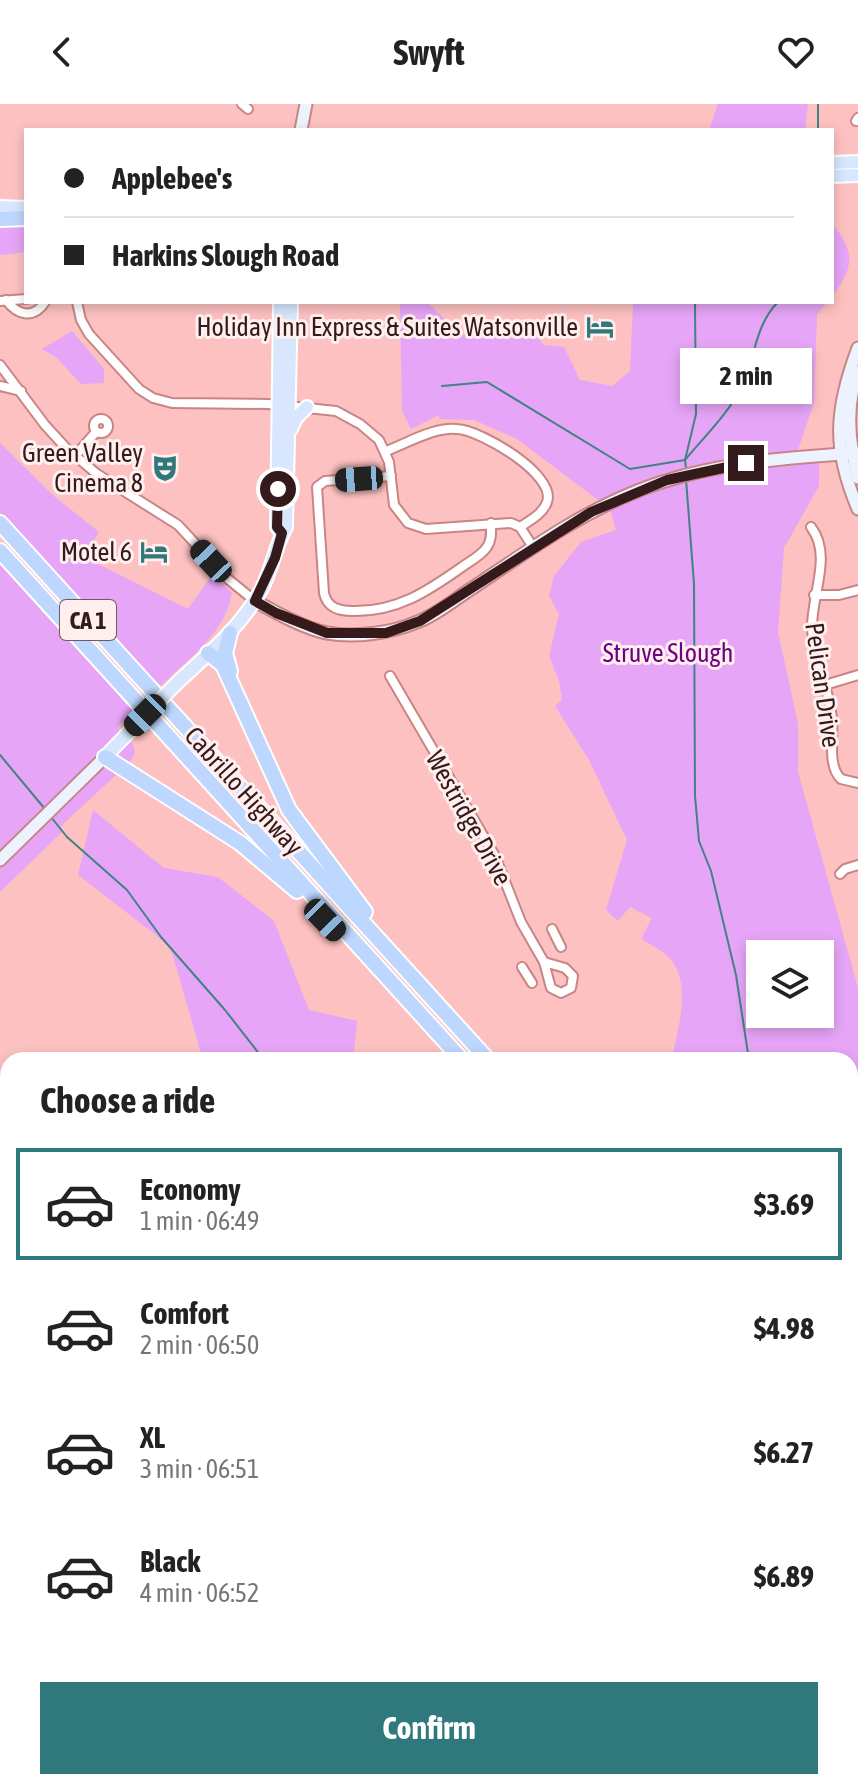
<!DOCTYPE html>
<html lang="en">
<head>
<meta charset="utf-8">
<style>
	body { margin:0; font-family:"Asap Condensed",sans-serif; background:#f6f6f6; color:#222; height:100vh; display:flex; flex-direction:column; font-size:30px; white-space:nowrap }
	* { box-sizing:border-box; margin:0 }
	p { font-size:26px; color:#767676 }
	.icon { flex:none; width:44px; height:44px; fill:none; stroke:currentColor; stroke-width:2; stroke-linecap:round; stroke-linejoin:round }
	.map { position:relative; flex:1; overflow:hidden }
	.sheet { position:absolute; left:0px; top:948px; width:858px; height:738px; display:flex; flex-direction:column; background:#fff; border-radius:24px 24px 0 0; box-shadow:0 4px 12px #0003 }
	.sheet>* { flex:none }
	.banner { position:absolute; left:24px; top:24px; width:810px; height:176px; border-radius:0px; box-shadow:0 4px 12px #0003; display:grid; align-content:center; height:176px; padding:0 40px; background:#fff }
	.fabs { position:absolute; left:746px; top:836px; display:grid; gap:16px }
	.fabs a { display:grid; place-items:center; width:88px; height:88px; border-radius:0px; background:#fff; box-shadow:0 4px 12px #0003; font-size:40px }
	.end { position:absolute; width:36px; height:36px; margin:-18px; border:10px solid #351a1b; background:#fff; box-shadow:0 0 0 4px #fff }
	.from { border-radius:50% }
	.bubble { position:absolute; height:56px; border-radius:0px; background:#fff; box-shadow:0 4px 12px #0003; font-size:26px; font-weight:700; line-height:56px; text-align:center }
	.car { position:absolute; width:24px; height:48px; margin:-24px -12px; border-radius:10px; box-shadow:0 0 6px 2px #0007; background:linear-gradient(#222 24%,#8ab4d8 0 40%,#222 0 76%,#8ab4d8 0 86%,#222 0) }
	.banner b { display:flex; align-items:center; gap:28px; height:76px; font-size:30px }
	.banner b+b { border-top:2px solid #e0e0e0 }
	.banner i { width:20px; height:20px; background:#222 }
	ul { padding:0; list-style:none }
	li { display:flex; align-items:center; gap:24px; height:112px; margin:0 16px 12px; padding:0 24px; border:4px solid transparent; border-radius:0px }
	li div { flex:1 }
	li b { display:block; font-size:30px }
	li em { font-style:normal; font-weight:700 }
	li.on { border-color:#2f787b }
	li>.icon { width:72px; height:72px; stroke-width:1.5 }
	h2 { padding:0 40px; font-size:36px; line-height:96px }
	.button { display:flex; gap:16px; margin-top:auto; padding:16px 40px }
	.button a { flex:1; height:92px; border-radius:0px; background:#2f787b; color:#fff; font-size:32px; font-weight:700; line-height:92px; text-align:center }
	header { display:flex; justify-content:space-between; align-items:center; height:104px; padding:0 40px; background:#fff; font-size:36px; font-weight:700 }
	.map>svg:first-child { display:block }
	.green { fill:#e6a5f7; fill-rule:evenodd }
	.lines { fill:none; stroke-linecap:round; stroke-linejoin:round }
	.stream { stroke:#428285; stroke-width:2 }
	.street-casing { stroke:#c98585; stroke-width:12 }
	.secondary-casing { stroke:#c98585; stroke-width:15 }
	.primary-casing { stroke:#fff; stroke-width:16 }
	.highway-casing { stroke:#fff; stroke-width:18 }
	.street { stroke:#fff; stroke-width:8 }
	.secondary { stroke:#ecf3ff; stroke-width:11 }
	.primary { stroke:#d8e7fe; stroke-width:12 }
	.highway { stroke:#bed7fe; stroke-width:14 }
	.primary-bridge-casing { stroke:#fff; stroke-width:16; stroke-linecap:butt }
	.primary-bridge { stroke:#d8e7fe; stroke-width:12 }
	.route { stroke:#351a1b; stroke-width:10 }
	.labels { text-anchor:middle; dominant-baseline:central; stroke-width:6; stroke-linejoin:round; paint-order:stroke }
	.shield { fill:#ffefef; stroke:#725a5b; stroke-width:2 }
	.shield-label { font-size:24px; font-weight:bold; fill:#351a1b }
	.poi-label { font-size:26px; fill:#351a1b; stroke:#ffefef; text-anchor:end }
	.park-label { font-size:26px; fill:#6d0383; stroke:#ffefef }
	.street-label { font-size:26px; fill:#351a1b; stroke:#ffefef }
</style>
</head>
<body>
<header><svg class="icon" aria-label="back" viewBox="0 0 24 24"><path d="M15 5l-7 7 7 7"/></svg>Swyft<svg class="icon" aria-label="heart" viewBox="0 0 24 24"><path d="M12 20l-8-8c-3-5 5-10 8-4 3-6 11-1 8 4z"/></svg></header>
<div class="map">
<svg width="858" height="1685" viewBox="0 0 858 1685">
	<rect width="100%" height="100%" fill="#fdc1c1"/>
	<g class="green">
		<polygon points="718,0 808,0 805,26 709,26"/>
		<path d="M832,120C855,147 855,163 832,192Z"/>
		<polygon points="26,121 26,148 0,151 0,123"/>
		<path d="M400,198H427L461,231L529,224L544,241L564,243L580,276L612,282L630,267L633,198H827L817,210L814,299L794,357L819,354V382L784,444L778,528L798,620V668L858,884V1333L850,1319V956H672C677,925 692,885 672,857C666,848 651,841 641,835L652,814L630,803L618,817L606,806L627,736L589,656L555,602L562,596L559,577L549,552L559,510L549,492L554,472L581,438L616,426L610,405L517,335L474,316L439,315V311L411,325L402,307ZM760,850H820V910H760Z"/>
		<polygon points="72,227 104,265 104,279 81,280 57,254 42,245"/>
		<path d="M0,339L55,393L99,428L84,453L188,505L213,470L232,489C226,529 186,557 159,583L0,409Z"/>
		<polygon points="0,461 133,607 117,624 133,640 135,649 131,657 61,722 62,728 0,788"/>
		<polygon points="93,706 164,764 218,773 274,817 309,906 357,917 353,956 203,956 170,842 78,771"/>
		<polygon points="850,1404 858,1411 858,1486 850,1513"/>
		<polygon points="8,1552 8,1678 143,1678 135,1685 2,1685 4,1643 0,1639 0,1553"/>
		<polygon points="548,1678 826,1678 818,1685 549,1685"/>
	</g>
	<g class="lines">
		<g class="stream">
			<polyline points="818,26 818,0"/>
			<polyline points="442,282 487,278 630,365 685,356 696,310 695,198"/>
			<path d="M686,364L685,356C704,333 729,309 742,282C755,254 755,221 778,198"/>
			<polyline points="686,375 694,480 695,692 699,737 711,767 736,871 749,956"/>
			<polyline points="0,651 45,705"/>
			<polyline points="51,713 67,733 127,786 161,833 225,906 264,956"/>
			<polyline points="0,1591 8,1599"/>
			<polyline points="38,1678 39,1685"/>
			<polyline points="754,1678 756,1685"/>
		</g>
		<g class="street-casing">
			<g id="street">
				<polyline points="242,0 248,5"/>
				<polyline points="856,17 858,14"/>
				<path d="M6,196C17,211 33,216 45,198"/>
				<polyline points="0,197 26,195"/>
				<polyline points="77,198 81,216 89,230 139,285 153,294 172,299 268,300 336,307 360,320 379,336 389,358 394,401 408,419 426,425 511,419 520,423 533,443"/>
				<polyline points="0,261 45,321 66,344 97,370 178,421 228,475 255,497"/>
				<polyline points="0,282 21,287"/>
				<circle cx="101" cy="322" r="7"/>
				<path d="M386,347C408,339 433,323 457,325C481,326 557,371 547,398C543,410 529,417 520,423"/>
				<polyline points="75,352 96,328"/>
				<path d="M391,372L325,377L317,383L324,489C327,504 339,507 353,507C397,508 428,487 462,463C470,457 481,452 487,443C492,436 491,428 491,419"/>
				<path d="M811,423C833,452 811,491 812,525C814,556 829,584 832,615C834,633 827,662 841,675L858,679"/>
				<polyline points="814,491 839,491 858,486"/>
				<polyline points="390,572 495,752 521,818 544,858 551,884 561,889 571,884 573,872 565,864 544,858"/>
				<polyline points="825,581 858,571"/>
				<polyline points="840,770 845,765 858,761"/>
				<polyline points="552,825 561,843"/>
				<polyline points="522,863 532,879"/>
				<polyline points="0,1172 8,1180"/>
				<polyline points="850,1620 858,1620"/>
			</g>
		</g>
		<g class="secondary-casing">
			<g id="secondary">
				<polyline points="301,26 306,0"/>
				<path d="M858,244C835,305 832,344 858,405"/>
				<path d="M858,268C845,302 849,340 858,374"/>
				<path d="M255,497C275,508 305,525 327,529C355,534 392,529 417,518C437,511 456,494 474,483C526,448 577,411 637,387C707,359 783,354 858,349"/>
				<polyline points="0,756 105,653"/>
			</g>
		</g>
		<g class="primary-casing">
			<g id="primary">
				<polyline points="832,59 858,58"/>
				<polyline points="832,72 858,71"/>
				<polyline points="0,103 26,104"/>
				<polyline points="280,198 277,423 282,429"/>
				<polyline points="291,325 296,314 307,303"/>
				<path d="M178,578C208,550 241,523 261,486C272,466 275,442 286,423L291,198"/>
				<polyline points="105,653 129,628"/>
			</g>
		</g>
		<g class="highway-casing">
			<g id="highway">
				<polyline points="0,115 26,114"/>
				<polyline points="0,419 488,956"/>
				<polyline points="0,447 462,956"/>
				<polyline points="208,549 223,561 289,706 365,808"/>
				<polyline points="230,567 225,549 230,529"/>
				<polyline points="105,653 240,739 297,787"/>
				<polyline points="850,1354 858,1363"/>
				<polyline points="850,1385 858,1393"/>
			</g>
		</g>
		<use href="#street" class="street"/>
		<use href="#secondary" class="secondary"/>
		<use href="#primary" class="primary"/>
		<use href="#highway" class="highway"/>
		<g class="primary-bridge-casing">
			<polyline id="primary-bridge" points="129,628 178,578"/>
		</g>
		<use href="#primary-bridge" class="primary-bridge"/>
	</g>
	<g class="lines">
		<polyline class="route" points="278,385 277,423 282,429 275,454 255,497 276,509 327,529 386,529 420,517 591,408 667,376 746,359"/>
	</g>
	<defs>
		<g id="hotel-bare" transform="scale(2.16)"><path d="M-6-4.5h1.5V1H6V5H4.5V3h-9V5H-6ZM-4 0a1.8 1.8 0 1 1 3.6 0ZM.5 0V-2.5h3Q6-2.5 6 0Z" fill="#2f787b" stroke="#ffefef" stroke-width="2.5" paint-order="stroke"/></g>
		<g id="theatre-bare" transform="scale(2.16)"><path d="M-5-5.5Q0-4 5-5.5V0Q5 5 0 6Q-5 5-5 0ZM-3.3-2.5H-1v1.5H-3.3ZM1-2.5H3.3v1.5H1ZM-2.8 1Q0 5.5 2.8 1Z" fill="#2f787b" stroke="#ffefef" stroke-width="2.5" paint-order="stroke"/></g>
	</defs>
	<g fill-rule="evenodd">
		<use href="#hotel-bare" x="600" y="223"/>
		<use href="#theatre-bare" x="165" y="364"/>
		<use href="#hotel-bare" x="154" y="448"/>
	</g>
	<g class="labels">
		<rect class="shield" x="60" y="496" width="56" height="40" rx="6"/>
		<g class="shield-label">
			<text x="88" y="516">CA 1</text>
		</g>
		<g class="poi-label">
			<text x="578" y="223">Holiday Inn Express &amp; Suites Watsonville</text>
			<text x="143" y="349">Green Valley<tspan x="143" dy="30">Cinema 8</tspan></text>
			<text x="132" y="448">Motel 6</text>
		</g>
		<g class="park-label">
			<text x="668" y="549">Struve Slough</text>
		</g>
		<g class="street-label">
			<text transform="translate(823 581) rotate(82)">Pelican Drive</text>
			<text transform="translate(244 687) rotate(48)">Cabrillo Highway</text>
			<text transform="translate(469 714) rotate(61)">Westridge Drive</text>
		</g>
	</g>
</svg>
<div class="fabs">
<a><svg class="icon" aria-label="layers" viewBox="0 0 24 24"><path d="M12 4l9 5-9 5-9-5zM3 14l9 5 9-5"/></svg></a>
</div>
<i class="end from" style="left:278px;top:385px"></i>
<i class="end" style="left:746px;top:359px"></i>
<div class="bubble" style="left:680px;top:244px;width:132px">2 min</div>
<i class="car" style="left:359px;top:375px;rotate:266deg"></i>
<i class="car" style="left:211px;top:457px;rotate:317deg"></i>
<i class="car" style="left:145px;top:611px;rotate:225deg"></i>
<i class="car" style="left:325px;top:816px;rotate:136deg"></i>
<div class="banner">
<b><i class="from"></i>Applebee's</b>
<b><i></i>Harkins Slough Road</b>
</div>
<section class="sheet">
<h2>Choose a ride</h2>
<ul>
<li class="on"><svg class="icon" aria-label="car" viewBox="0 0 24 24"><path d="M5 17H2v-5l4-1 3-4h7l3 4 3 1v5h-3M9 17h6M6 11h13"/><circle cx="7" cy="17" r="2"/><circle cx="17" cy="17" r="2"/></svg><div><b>Economy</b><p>1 min · 06:49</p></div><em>$3.69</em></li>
<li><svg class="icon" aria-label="car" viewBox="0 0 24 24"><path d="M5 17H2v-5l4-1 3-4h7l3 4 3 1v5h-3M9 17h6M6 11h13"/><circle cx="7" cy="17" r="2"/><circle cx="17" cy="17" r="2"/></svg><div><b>Comfort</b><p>2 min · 06:50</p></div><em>$4.98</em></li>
<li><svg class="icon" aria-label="car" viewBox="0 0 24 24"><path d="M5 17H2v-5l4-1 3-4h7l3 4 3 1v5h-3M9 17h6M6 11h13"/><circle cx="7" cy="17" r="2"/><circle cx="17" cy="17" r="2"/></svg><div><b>XL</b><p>3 min · 06:51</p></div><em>$6.27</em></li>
<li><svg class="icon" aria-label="car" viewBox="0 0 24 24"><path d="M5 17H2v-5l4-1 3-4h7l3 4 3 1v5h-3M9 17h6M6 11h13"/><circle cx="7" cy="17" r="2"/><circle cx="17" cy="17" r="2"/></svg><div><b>Black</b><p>4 min · 06:52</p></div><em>$6.89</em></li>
</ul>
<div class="button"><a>Confirm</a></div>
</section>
</div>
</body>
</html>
